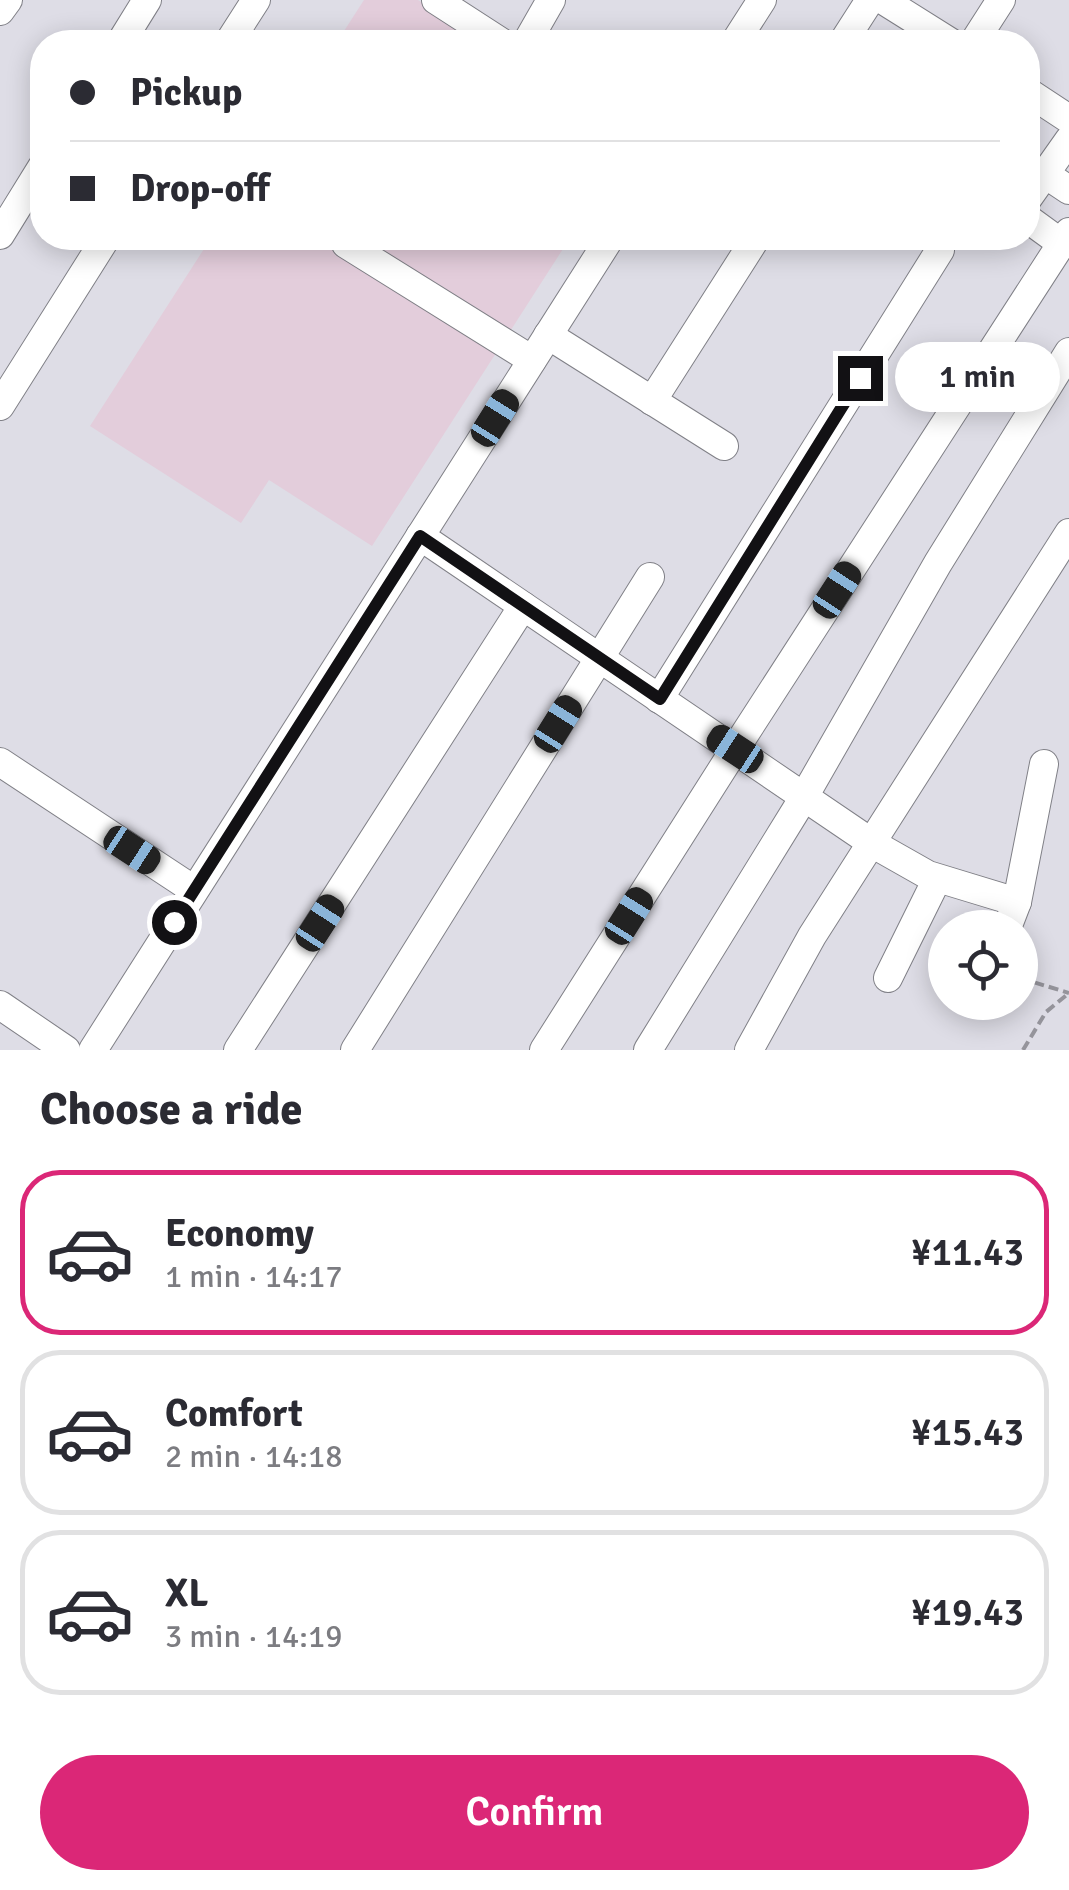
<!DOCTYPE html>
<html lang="en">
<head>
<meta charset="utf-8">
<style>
	body { margin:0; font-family:Signika,sans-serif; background:#f7f7f7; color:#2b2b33; height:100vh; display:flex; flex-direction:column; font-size:38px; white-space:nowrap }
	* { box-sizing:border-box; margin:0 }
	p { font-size:32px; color:#7c7c81 }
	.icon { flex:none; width:55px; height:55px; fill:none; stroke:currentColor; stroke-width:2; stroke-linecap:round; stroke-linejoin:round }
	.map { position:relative; height:1050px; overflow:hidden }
	.side { display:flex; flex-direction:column; background:#fff; flex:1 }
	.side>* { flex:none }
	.guide { position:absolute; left:30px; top:30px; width:1010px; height:220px; border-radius:40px; box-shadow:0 5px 25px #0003; display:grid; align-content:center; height:220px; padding:0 40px; background:#fff }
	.controls { position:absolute; left:928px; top:910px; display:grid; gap:20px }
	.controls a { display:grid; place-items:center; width:110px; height:110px; border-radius:50%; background:#fff; box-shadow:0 5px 25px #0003; font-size:50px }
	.end { position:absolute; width:45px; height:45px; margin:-22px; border:12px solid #121114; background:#fff; box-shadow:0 0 0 5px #fff }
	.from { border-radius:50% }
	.bubble { position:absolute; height:70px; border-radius:35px; background:#fff; box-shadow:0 5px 25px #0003; font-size:32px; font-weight:600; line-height:70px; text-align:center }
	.car { position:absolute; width:30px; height:60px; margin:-30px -15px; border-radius:12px; box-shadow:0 0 8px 2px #0007; background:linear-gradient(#222 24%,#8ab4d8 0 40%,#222 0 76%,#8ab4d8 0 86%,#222 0) }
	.guide b { display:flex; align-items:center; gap:35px; height:95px; font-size:38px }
	.guide b+b { border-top:2px solid #e1e1e2 }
	.guide i { width:25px; height:25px; background:#2b2b33 }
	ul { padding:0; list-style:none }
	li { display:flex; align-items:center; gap:30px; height:165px; margin:0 20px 15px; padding:0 20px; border:5px solid #e1e1e2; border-radius:40px }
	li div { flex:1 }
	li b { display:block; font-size:38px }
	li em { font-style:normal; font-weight:600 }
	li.on { border-color:#db2777 }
	li>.icon { width:90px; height:90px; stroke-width:1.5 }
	h2 { padding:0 40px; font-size:45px; line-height:120px }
	.primary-button { display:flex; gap:20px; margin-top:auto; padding:20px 40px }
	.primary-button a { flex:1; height:115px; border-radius:60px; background:#db2777; color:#fff; font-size:40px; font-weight:600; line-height:115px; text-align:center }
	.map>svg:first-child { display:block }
	.commercial { fill:#e3cddb }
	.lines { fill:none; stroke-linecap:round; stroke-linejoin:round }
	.minor-casing { stroke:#808087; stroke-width:30 }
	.path { stroke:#95949b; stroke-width:4; stroke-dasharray:10 5; stroke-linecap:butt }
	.minor { stroke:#fff; stroke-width:28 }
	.route { stroke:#121114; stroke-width:12 }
</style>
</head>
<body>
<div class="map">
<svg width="1069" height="1050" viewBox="0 0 1069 1050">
	<rect width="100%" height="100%" fill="#dedde6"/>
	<g class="commercial">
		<polygon points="364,0 418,0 484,42 337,42"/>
		<polygon points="211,238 570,238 372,546 269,480 241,523 90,426"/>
	</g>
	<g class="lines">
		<g class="minor-casing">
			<g id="minor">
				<polyline points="436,0 501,42"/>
				<polyline points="883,0 950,42"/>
				<polyline points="0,11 8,0"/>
				<polyline points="121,42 147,0"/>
				<polyline points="229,42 256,0"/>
				<polyline points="527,42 551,0"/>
				<polyline points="735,42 762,0"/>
				<polyline points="843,42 870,0"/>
				<polyline points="974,42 1001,0"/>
				<polyline points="1028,92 1069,119"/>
				<polyline points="1045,174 1069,190"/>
				<polyline points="1028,198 1069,140"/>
				<polyline points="1028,219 1061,243"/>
				<polyline points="0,235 42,167"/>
				<polyline points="346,244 532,360"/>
				<polyline points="548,335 724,446"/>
				<polyline points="652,401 756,238"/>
				<polyline points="0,406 106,238"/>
				<polyline points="420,536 875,845 928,875 1017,902"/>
				<polyline points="659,699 940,250"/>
				<polyline points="0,762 194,890"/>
				<polyline points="1007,928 1017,902 1044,764"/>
				<polyline points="888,978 937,879"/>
				<polyline points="0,1005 66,1050"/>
				<polyline points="93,1050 610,238"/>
				<polyline points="238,1050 523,606"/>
				<polyline points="355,1050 650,577"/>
				<polyline points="544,1050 735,749 1069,232"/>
				<polyline points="648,1050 801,802 938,563 1069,352"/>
				<polyline points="749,1050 812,936 1069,533"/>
			</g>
		</g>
		<g class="path">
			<polyline points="1020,978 1069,993"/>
			<polyline points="1023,1050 1046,1012 1069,993"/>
		</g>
		<use href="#minor" class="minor"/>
	</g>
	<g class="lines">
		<polyline class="route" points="174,922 420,536 660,699 860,378"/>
	</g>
</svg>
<div class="controls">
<a><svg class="icon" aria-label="locate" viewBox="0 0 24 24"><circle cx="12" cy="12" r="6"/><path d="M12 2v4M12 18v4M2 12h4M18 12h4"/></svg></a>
</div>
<i class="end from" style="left:174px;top:922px"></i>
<i class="end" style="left:860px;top:378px"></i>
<div class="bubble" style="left:895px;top:342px;width:165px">1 min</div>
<i class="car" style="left:495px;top:418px;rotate:32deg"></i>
<i class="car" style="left:837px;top:590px;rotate:33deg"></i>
<i class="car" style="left:558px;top:724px;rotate:32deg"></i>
<i class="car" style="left:735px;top:749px;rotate:303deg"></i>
<i class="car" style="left:132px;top:850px;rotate:123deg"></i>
<i class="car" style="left:629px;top:916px;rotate:32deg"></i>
<i class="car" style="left:320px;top:923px;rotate:33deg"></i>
<div class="guide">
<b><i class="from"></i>Pickup</b>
<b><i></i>Drop-off</b>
</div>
</div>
<section class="side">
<h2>Choose a ride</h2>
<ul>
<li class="on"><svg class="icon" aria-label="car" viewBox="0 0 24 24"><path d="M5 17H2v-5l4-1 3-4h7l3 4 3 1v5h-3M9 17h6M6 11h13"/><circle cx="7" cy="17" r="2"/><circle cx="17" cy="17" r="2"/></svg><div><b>Economy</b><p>1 min · 14:17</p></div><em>¥11.43</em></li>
<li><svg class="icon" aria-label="car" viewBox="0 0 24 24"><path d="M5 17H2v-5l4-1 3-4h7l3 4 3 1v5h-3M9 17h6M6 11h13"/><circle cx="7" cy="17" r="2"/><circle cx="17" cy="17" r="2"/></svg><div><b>Comfort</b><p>2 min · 14:18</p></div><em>¥15.43</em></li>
<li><svg class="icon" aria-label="car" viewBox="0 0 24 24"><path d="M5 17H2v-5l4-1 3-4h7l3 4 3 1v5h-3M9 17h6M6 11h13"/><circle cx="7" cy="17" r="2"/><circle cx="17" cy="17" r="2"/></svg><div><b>XL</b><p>3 min · 14:19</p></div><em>¥19.43</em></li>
</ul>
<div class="primary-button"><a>Confirm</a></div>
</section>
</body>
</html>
